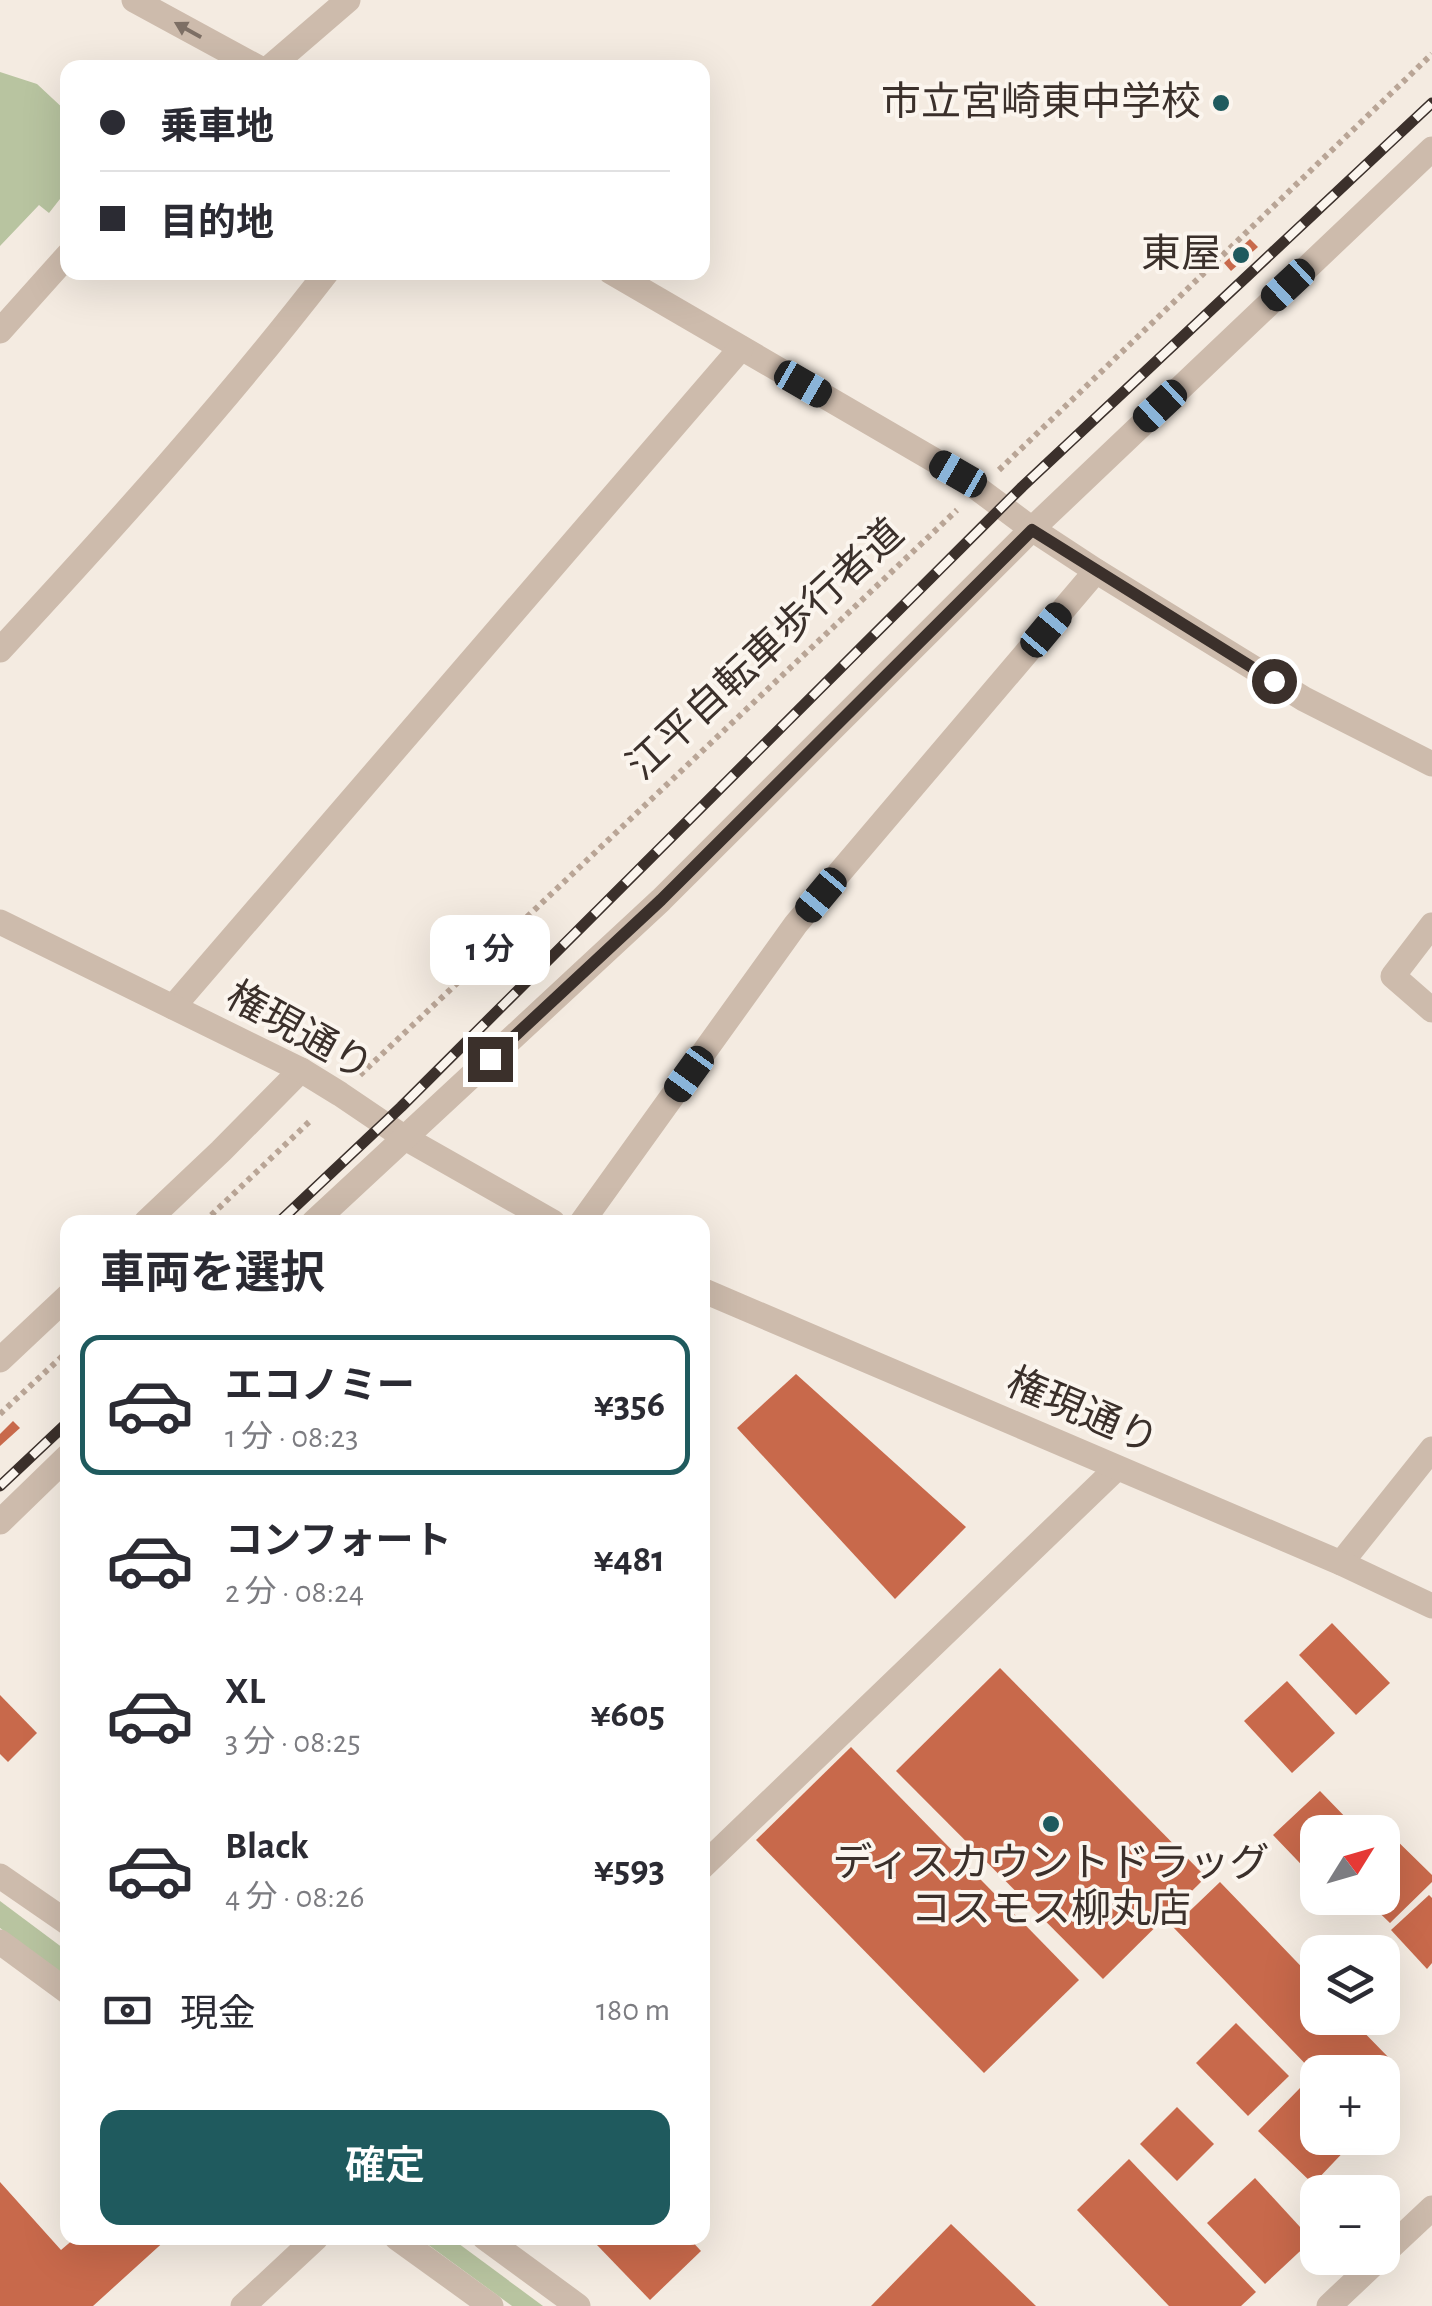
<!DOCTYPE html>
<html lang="ja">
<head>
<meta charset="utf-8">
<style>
	body { margin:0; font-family:"Alegreya Sans","Noto Sans JP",sans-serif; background:#f2f2f3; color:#2b2b33; height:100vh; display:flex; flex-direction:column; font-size:38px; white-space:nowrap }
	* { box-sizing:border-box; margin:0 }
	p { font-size:32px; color:#7c7c81 }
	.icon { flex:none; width:55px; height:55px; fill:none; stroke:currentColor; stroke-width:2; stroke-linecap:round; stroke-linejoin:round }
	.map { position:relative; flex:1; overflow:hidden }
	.side { position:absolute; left:60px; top:1215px; width:650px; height:1030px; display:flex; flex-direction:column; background:#fff; border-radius:20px; box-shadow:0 10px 40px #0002 }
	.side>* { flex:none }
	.banner { position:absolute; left:60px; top:60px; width:650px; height:220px; border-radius:20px; box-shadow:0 10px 40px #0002; display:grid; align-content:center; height:220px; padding:0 40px; background:#fff }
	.needle { width:65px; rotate:53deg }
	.tools { position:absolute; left:1300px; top:1815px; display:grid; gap:20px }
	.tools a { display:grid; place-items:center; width:100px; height:100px; border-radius:20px; background:#fff; box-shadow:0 10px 40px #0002; font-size:50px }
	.end { position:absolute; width:45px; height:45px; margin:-22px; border:12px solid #3b302b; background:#fff; box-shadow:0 0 0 5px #fff }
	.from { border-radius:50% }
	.bubble { position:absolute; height:70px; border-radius:20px; background:#fff; box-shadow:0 10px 40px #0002; font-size:32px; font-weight:600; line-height:70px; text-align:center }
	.car { position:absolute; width:30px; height:60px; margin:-30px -15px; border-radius:12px; box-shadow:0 0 8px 2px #0007; background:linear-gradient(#222 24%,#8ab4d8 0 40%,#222 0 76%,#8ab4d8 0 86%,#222 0) }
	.banner b { display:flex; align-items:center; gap:35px; height:95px; font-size:38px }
	.banner b+b { border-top:2px solid #e1e1e2 }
	.banner i { width:25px; height:25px; background:#2b2b33 }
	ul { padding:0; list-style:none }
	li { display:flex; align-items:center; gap:30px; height:140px; margin:0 20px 15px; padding:0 20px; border:5px solid transparent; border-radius:20px }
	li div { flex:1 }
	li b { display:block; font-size:38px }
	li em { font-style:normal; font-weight:600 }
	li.selected { border-color:#1f5a5e }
	li>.icon { width:90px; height:90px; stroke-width:1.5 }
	h2 { padding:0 40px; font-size:45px; line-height:120px }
	.pay { display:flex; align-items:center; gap:25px; height:110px; padding:0 40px; font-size:38px }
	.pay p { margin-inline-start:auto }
	.cta { display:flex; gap:20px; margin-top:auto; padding:20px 40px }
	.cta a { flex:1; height:115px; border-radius:20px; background:#1f5a5e; color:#fff; font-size:40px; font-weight:600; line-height:115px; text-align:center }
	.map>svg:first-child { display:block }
	.green { fill:#b8c4a0 }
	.building { fill:#c8694b }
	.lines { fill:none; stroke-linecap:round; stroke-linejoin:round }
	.path { stroke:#b9a596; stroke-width:6; stroke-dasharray:5 5; stroke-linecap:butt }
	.minor { stroke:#cdbbac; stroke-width:25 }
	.tertiary { stroke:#cdbbac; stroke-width:25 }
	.rail-casing { stroke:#3b302b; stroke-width:11 }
	.rail { stroke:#fbf5ee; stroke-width:8; stroke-dasharray:22; stroke-linecap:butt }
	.oneway { fill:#7d6f65 }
	.route { stroke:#3b302b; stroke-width:12 }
	.poi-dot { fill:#1f5a5e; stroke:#fbf5ee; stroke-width:4 }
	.labels { text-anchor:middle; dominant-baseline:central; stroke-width:8; stroke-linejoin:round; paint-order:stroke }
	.poi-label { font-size:40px; fill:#3b302b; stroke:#fbf5ee; text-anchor:end }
	.street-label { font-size:40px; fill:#3b302b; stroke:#fbf5ee }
</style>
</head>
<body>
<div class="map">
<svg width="1432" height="2306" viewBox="0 0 1432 2306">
	<rect width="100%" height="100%" fill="#f4ebe1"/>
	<g class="green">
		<polygon points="0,72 37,84 67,112 67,190 49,213 39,205 0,246"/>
		<polygon points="0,1901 67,1951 67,1978 0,1928"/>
		<polygon points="419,2238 451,2238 543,2306 512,2306"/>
	</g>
	<g class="building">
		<polygon points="1250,239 1258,247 1231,271 1224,263"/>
		<polygon points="796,1374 966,1527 895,1599 737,1428"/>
		<polygon points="13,1421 20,1428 0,1446 0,1434"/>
		<polygon points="1332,1623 1390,1683 1356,1715 1299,1655"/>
		<polygon points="1000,1668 1206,1877 1103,1979 896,1771"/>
		<polygon points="1287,1681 1335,1733 1292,1773 1244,1721"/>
		<polygon points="0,1695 37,1733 8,1762 0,1754"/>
		<polygon points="851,1747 1079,1980 984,2073 756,1840"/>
		<polygon points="1320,1791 1352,1824 1343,1832 1318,1832 1318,1882 1273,1835"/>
		<polygon points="1384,1828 1432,1875 1432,1882 1390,1923 1364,1898 1382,1898 1382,1832 1379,1832"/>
		<polygon points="1220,1882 1318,1984 1318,2018 1350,2018 1391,2060 1378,2072 1318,2072 1318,2077 1173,1927"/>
		<polygon points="1429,1895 1432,1898 1432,1963 1427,1969 1391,1930"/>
		<polygon points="1236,2023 1289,2076 1248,2116 1196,2063"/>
		<polygon points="1300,2088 1318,2105 1318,2138 1350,2138 1354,2141 1313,2184 1258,2131"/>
		<polygon points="1177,2107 1214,2144 1177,2181 1140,2144"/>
		<polygon points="1129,2159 1256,2292 1241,2306 1169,2306 1077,2210"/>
		<polygon points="1255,2178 1312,2240 1265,2284 1207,2223"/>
		<polygon points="0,2182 61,2250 75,2238 168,2238 93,2306 0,2306"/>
		<polygon points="951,2224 1036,2306 871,2306"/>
		<polygon points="605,2238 689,2238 701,2251 650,2300 597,2245"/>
	</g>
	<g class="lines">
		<g class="path">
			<polyline points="999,470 1432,54"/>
			<polyline points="360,1075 957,510"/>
			<polyline points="204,1222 309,1122"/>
			<polyline points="0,1414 68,1351"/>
		</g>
		<g class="minor">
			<polyline points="134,0 259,68"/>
			<polyline points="269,68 348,0"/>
			<polyline points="611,272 958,474 1032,529 1096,571 1304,699 1432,764"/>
			<polyline points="0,331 68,255"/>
			<path d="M0,650C113,528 225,404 327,272"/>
			<polyline points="1432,925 1393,976 1432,1010"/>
			<polyline points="173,1007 741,348"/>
			<polyline points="146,1222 221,1151 301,1070"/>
			<polyline points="582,1222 796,924 1096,571"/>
			<polyline points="0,1360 68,1296"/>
			<polyline points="1341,1563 1432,1449"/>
			<polyline points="702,1867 1117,1468"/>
			<polyline points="0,1876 68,1923"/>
			<polyline points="0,1942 68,1992"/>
			<polyline points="397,2238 491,2306"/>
			<polyline points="485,2238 578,2306"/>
			<polyline points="1382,2255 1432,2208"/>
			<polyline points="243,2306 316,2238"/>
			<polyline points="1329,2306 1380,2258"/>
		</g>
		<g class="tertiary">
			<polyline points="0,922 301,1070 340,1094 405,1138 553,1222"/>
			<polyline points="314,1222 661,900 1032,529 1432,149"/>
			<polyline points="702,1290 1341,1563 1432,1606"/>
			<polyline points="0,1522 68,1456"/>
		</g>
		<g class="rail-casing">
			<g id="rail">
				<polyline points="279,1222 401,1107 1022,487 1432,103"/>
				<polyline points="0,1486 68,1422"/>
			</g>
		</g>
		<use href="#rail" class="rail"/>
	</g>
	<defs><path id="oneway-solid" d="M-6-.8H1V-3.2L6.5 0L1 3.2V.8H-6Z" transform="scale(2.5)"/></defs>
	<use class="oneway" href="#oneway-solid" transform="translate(188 30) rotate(-151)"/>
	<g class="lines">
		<polyline class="route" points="490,1059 661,900 1032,530 1274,681"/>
	</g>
	<g class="poi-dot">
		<circle cx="1221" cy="103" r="10"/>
		<circle cx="1241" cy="255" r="10"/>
		<circle cx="1051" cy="1824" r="10"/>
	</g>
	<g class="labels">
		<g class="poi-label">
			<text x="1201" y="103">市立宮崎東中学校</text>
			<text x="1221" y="255">東屋</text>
			<text x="1051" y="1864" text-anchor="middle">ディスカウントドラッグ<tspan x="1051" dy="46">コスモス柳丸店</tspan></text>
		</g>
		<g class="street-label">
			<text transform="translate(766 650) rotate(-43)">江平自転車歩行者道</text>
			<text transform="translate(299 1032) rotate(29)">権現通り</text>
			<text transform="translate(1082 1412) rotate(23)">権現通り</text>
		</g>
	</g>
</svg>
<div class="tools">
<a><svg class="needle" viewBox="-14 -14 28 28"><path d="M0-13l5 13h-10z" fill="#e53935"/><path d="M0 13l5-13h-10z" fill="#7c7c81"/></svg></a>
<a><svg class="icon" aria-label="layers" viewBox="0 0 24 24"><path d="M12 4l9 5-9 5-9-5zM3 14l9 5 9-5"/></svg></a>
<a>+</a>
<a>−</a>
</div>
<i class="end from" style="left:1274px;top:681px"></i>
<i class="end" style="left:490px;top:1059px"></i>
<div class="bubble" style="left:430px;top:915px;width:120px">1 分</div>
<i class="car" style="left:1288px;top:285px;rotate:227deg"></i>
<i class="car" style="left:803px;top:384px;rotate:120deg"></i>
<i class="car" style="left:1160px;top:406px;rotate:227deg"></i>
<i class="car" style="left:958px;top:474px;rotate:300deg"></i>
<i class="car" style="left:1046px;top:630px;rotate:40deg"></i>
<i class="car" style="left:821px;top:895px;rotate:220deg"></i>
<i class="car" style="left:689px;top:1074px;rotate:216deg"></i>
<div class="banner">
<b><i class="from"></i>乗車地</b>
<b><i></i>目的地</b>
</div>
<section class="side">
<h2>車両を選択</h2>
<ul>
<li class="selected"><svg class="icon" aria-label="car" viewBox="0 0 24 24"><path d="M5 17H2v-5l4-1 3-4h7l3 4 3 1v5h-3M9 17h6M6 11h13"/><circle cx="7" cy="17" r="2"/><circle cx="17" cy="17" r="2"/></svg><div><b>エコノミー</b><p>1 分 · 08:23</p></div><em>¥356</em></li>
<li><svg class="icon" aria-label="car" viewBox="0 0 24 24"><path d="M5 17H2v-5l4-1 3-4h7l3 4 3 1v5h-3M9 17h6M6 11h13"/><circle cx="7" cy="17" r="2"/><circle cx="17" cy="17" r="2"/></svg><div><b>コンフォート</b><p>2 分 · 08:24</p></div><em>¥481</em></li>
<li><svg class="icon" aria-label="car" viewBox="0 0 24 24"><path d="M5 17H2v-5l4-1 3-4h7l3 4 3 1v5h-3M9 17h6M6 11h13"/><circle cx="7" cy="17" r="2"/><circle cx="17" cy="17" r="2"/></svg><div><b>XL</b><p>3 分 · 08:25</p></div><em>¥605</em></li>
<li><svg class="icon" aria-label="car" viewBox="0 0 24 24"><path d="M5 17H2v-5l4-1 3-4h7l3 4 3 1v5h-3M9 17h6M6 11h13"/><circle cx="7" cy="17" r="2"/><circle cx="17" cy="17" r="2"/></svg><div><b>Black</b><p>4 分 · 08:26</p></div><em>¥593</em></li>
</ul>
<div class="pay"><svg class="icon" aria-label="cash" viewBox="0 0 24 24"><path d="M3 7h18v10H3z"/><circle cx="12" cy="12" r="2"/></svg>現金<p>180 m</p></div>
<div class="cta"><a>確定</a></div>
</section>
</div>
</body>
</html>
